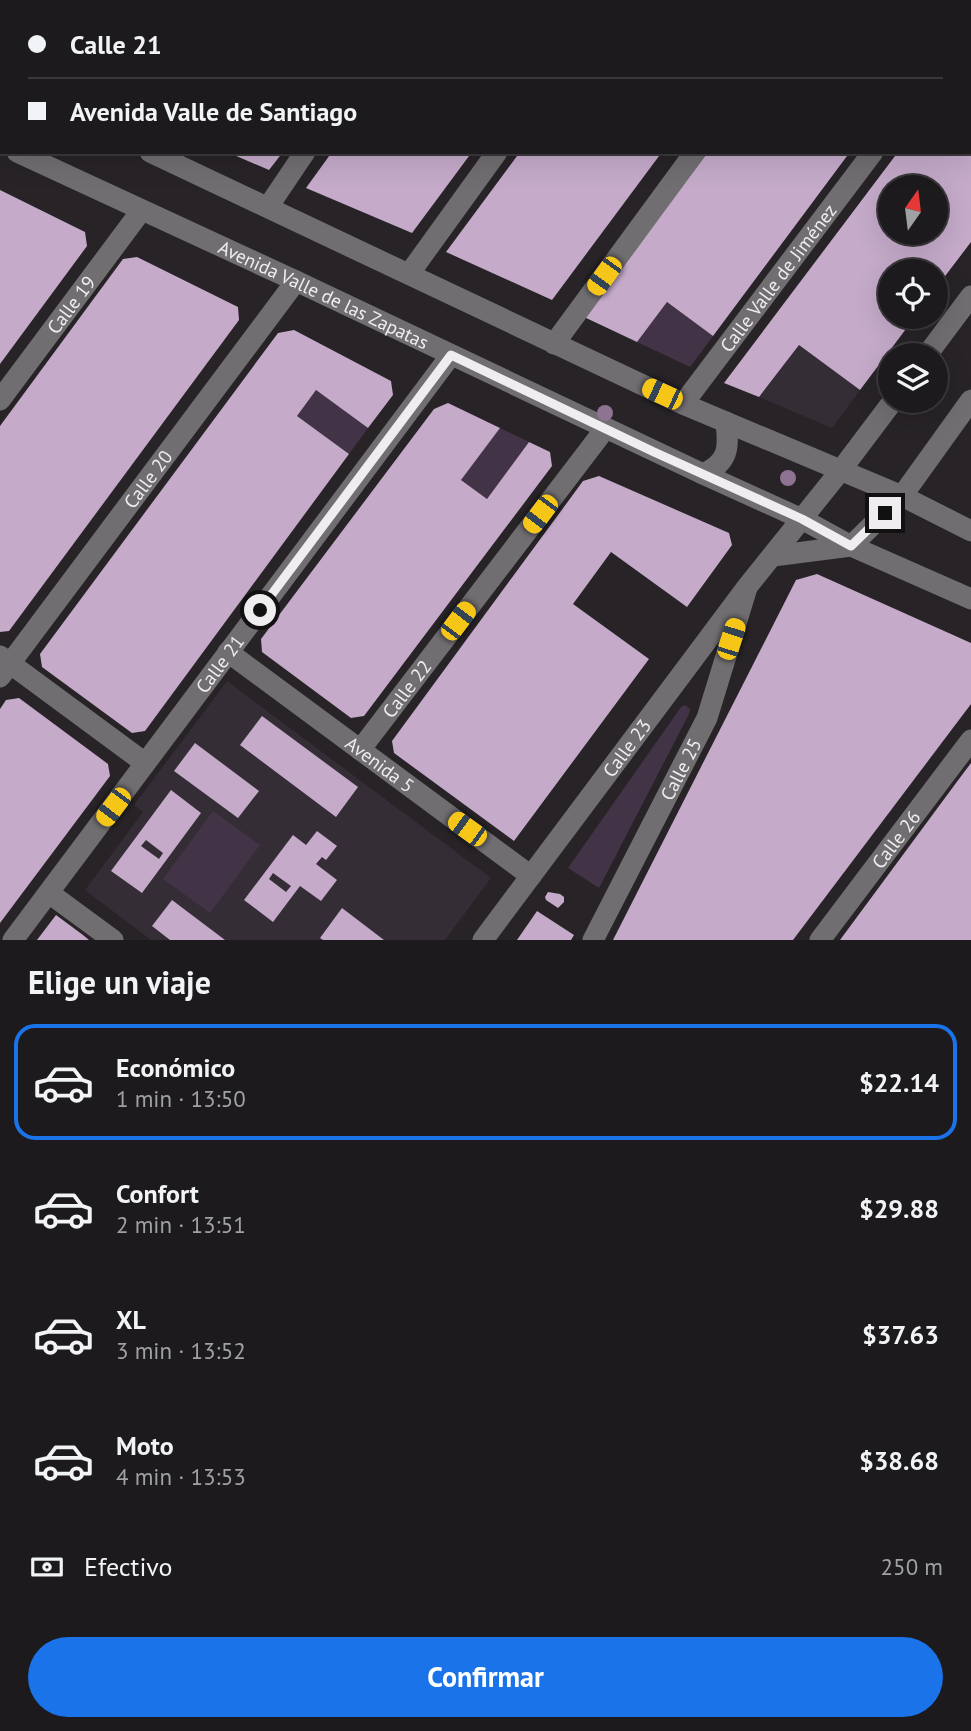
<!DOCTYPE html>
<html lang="es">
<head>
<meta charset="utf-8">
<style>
	body { margin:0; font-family:"PT Sans",sans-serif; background:#252326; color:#f1f3f6; height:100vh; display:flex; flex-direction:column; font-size:26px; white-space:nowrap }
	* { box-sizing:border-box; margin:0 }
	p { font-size:23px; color:#a0a1a4 }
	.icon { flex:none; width:38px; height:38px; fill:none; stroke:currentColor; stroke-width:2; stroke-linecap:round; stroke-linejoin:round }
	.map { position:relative; height:940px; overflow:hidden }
	.details { display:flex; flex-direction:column; background:#1d1a1d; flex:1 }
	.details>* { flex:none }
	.guide { position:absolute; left:0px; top:0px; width:971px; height:154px; box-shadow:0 7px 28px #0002,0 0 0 2px #3b383b; display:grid; align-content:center; height:154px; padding:0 28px; background:#1d1a1d }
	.needle { width:46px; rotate:14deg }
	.fabs { position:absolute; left:878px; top:175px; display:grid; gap:14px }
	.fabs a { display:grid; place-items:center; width:70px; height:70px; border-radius:50%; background:#1d1a1d; box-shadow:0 7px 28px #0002,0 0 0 2px #3b383b; font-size:35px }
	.end { position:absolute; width:32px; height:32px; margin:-16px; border:9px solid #efedef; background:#111; box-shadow:0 0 0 4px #111 }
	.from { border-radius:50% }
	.car { position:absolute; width:21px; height:42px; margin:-21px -10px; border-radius:9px; box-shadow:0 0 5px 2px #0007; background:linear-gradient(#f5c518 24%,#345 0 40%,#f5c518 0 76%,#345 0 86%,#f5c518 0) }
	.guide b { display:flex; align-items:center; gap:24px; height:66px; font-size:26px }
	.guide b+b { border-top:2px solid #3b383b }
	.guide i { width:18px; height:18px; background:#f1f3f6 }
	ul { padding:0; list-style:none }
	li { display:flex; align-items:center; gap:21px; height:116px; margin:0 14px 10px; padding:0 14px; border:4px solid transparent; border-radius:21px }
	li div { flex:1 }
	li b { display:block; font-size:26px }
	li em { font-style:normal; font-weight:800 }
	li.current { border-color:#1a73e8 }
	li>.icon { width:63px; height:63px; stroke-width:1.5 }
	h2 { padding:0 28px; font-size:32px; line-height:84px }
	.pay { display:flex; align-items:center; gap:18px; height:77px; padding:0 28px; font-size:26px }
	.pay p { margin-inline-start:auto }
	.primary-button { display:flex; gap:14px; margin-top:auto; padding:14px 28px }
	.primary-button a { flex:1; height:80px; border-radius:42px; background:#1a73e8; color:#fff; font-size:28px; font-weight:800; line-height:80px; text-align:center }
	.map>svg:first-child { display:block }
	.built { fill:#342d36 }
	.green { fill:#433346 }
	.building { fill:#c5aaca; fill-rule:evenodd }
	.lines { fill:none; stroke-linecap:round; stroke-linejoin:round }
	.minor { stroke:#716e72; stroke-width:21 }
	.tertiary { stroke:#716e72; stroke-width:21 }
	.secondary { stroke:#716e72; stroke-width:21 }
	.tree { fill:#8e7492 }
	.route { stroke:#efedef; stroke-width:9 }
	.labels { text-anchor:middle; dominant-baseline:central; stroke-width:7; stroke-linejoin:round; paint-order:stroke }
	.street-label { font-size:19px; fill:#efedef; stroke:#1d1a1e }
</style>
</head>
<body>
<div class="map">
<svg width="971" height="940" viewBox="0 0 971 940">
	<rect width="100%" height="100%" fill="#272327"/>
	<g class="built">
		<polygon points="799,345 860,390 832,428 759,397"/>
		<polygon points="227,681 491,878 445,940 151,940 85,890 143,812 134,805"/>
	</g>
	<g class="green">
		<polygon points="667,302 713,336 690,367 637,342"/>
		<polygon points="316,390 368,428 349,454 297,416"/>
		<polygon points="500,428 529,442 487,499 461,480"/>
		<polygon points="685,705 690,709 689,714 599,888 568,868 681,707"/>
		<polygon points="213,811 260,845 210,913 163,879"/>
	</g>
	<g class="building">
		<polygon points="227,152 283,152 269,170"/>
		<polygon points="332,152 472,152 412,233 306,188"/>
		<polygon points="520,152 662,152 552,300 446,252"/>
		<polygon points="708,152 850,152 713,336 667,302 637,342 584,317"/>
		<path d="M898,152H971V242L936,288V271H891V317H915L860,390L799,345L759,397L724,383ZM891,187H936V233H891Z"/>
		<polygon points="0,190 85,232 87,246 0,364"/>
		<polygon points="137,257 238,307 239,320 9,631 0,632 0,426 123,259"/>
		<polygon points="294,330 391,381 393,395 368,428 316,390 297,416 349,454 145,731 132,733 42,667 40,654 278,333"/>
		<polygon points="448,403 500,428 461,480 487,499 529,442 550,452 552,466 364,716 351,718 262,652 261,639 434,409"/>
		<polygon points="599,476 729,533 732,545 687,607 611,552 573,604 649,659 514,841 394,753 392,741 583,481"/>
		<polygon points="817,574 971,643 971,704 793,940 613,940 796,580"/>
		<polygon points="19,698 108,764 110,776 0,923 0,709 6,700"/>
		<polygon points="262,716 358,787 336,817 240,745"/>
		<polygon points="195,743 259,791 238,818 174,771"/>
		<polygon points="971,763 971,940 840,940 956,783"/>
		<path d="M171,790L201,813L142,893L111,871ZM146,840L163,853L159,859L141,846Z"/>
		<path d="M317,831L337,846L326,860L322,857L316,864L337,880L321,901L300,886L273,922L244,900L293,835L306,845ZM273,873L291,886L286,892L269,879Z"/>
		<polygon points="548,892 560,894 564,897 564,902 558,908 546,900 545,897"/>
		<polygon points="172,900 225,940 170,940 152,926"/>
		<polygon points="342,908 384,940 323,940 320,938"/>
		<polygon points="537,911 574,935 571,940 517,940"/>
		<polygon points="56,915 83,935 89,940 37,940"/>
	</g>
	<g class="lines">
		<g class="minor">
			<polyline points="43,2 44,0"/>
			<polyline points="228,2 230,0"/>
			<polyline points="418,2 419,0"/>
			<polyline points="610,2 611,0"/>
			<polyline points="807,2 808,0"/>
			<polyline points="970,26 971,24"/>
			<polyline points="0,58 2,56"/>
			<polyline points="268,207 305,152"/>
			<polyline points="409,274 497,152"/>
			<polyline points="554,344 695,152"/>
			<path id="s1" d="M0,400L141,211"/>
			<path id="s2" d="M683,404L873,152"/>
			<path id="s3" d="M228,652L531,876"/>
			<polyline points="0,656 145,763"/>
			<path id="s4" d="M0,677L296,281"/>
			<path id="s5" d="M360,750L605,429"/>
			<polyline points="49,893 113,940"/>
			<path id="s6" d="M13,940L451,355"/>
			<path id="s7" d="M593,940L707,718L746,591"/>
			<path id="s8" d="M820,940L971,740"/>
		</g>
		<g class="tertiary">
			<polyline points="927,355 971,296"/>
			<polyline points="773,556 851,546 902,496 971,400"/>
			<path id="s9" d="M483,940L747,587L841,470L893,401"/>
		</g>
		<g class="secondary">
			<polyline points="0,84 2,85"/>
			<polyline points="0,144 2,145"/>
			<path id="s10" d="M17,152L296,281L703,474L802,519L851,546L971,599"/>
			<polyline points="150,152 683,404 902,496 971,531"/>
			<path d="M703,474C729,462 729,448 726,422"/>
		</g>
	</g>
	<g class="tree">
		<circle cx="605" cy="413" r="8"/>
		<circle cx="788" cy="478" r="8"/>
	</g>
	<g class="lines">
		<polyline class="route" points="260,610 451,355 654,452 802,519 851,546 885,513"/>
	</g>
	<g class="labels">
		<g class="street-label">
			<text stroke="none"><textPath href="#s2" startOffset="158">Calle Valle de Jiménez</textPath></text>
			<text stroke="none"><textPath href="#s10" startOffset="338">Avenida Valle de las Zapatas</textPath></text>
			<text stroke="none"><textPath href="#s1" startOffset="119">Calle 19</textPath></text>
			<text stroke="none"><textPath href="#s4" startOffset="247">Calle 20</textPath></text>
			<text stroke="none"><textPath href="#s6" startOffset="345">Calle 21</textPath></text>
			<text stroke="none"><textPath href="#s5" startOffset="77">Calle 22</textPath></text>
			<text stroke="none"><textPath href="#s9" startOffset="240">Calle 23</textPath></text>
			<text stroke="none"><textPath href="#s3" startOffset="189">Avenida 5</textPath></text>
			<text stroke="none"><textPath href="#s7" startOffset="192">Calle 25</textPath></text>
			<text stroke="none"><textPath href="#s8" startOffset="126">Calle 26</textPath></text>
		</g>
	</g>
</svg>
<div class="fabs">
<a><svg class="needle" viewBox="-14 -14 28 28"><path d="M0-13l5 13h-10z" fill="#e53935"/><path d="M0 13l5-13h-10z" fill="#a0a1a4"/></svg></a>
<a><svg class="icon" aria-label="locate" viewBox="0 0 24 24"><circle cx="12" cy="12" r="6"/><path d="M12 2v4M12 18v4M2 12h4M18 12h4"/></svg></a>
<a><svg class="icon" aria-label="layers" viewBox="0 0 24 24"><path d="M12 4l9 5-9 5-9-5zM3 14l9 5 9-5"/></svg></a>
</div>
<i class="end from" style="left:260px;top:610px"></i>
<i class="end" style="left:885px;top:513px"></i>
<i class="car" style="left:604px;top:276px;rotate:216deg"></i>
<i class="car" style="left:662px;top:394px;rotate:295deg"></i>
<i class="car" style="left:540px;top:514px;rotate:217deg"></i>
<i class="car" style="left:458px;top:621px;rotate:37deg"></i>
<i class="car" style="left:731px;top:639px;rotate:18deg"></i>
<i class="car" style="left:113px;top:807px;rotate:217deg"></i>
<i class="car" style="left:467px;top:829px;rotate:306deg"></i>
<div class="guide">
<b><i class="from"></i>Calle 21</b>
<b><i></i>Avenida Valle de Santiago</b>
</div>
</div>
<section class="details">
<h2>Elige un viaje</h2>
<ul>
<li class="current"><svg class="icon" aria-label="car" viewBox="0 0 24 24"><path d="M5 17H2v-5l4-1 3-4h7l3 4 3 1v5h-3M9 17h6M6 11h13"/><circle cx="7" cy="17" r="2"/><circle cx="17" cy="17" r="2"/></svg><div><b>Económico</b><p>1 min · 13:50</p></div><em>$22.14</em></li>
<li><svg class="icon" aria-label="car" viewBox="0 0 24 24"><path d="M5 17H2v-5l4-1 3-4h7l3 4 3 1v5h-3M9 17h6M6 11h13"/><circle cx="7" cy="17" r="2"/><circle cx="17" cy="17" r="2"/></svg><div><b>Confort</b><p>2 min · 13:51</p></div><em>$29.88</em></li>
<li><svg class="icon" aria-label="car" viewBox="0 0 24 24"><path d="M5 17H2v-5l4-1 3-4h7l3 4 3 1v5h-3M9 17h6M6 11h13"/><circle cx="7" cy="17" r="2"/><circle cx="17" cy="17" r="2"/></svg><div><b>XL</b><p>3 min · 13:52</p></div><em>$37.63</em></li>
<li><svg class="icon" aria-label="car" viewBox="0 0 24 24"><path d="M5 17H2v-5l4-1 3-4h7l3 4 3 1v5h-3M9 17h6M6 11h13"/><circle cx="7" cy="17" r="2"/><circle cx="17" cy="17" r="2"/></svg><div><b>Moto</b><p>4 min · 13:53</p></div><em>$38.68</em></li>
</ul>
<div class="pay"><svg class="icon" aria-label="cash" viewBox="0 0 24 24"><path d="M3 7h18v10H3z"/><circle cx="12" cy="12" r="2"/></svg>Efectivo<p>250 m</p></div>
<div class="primary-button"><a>Confirmar</a></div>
</section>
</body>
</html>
